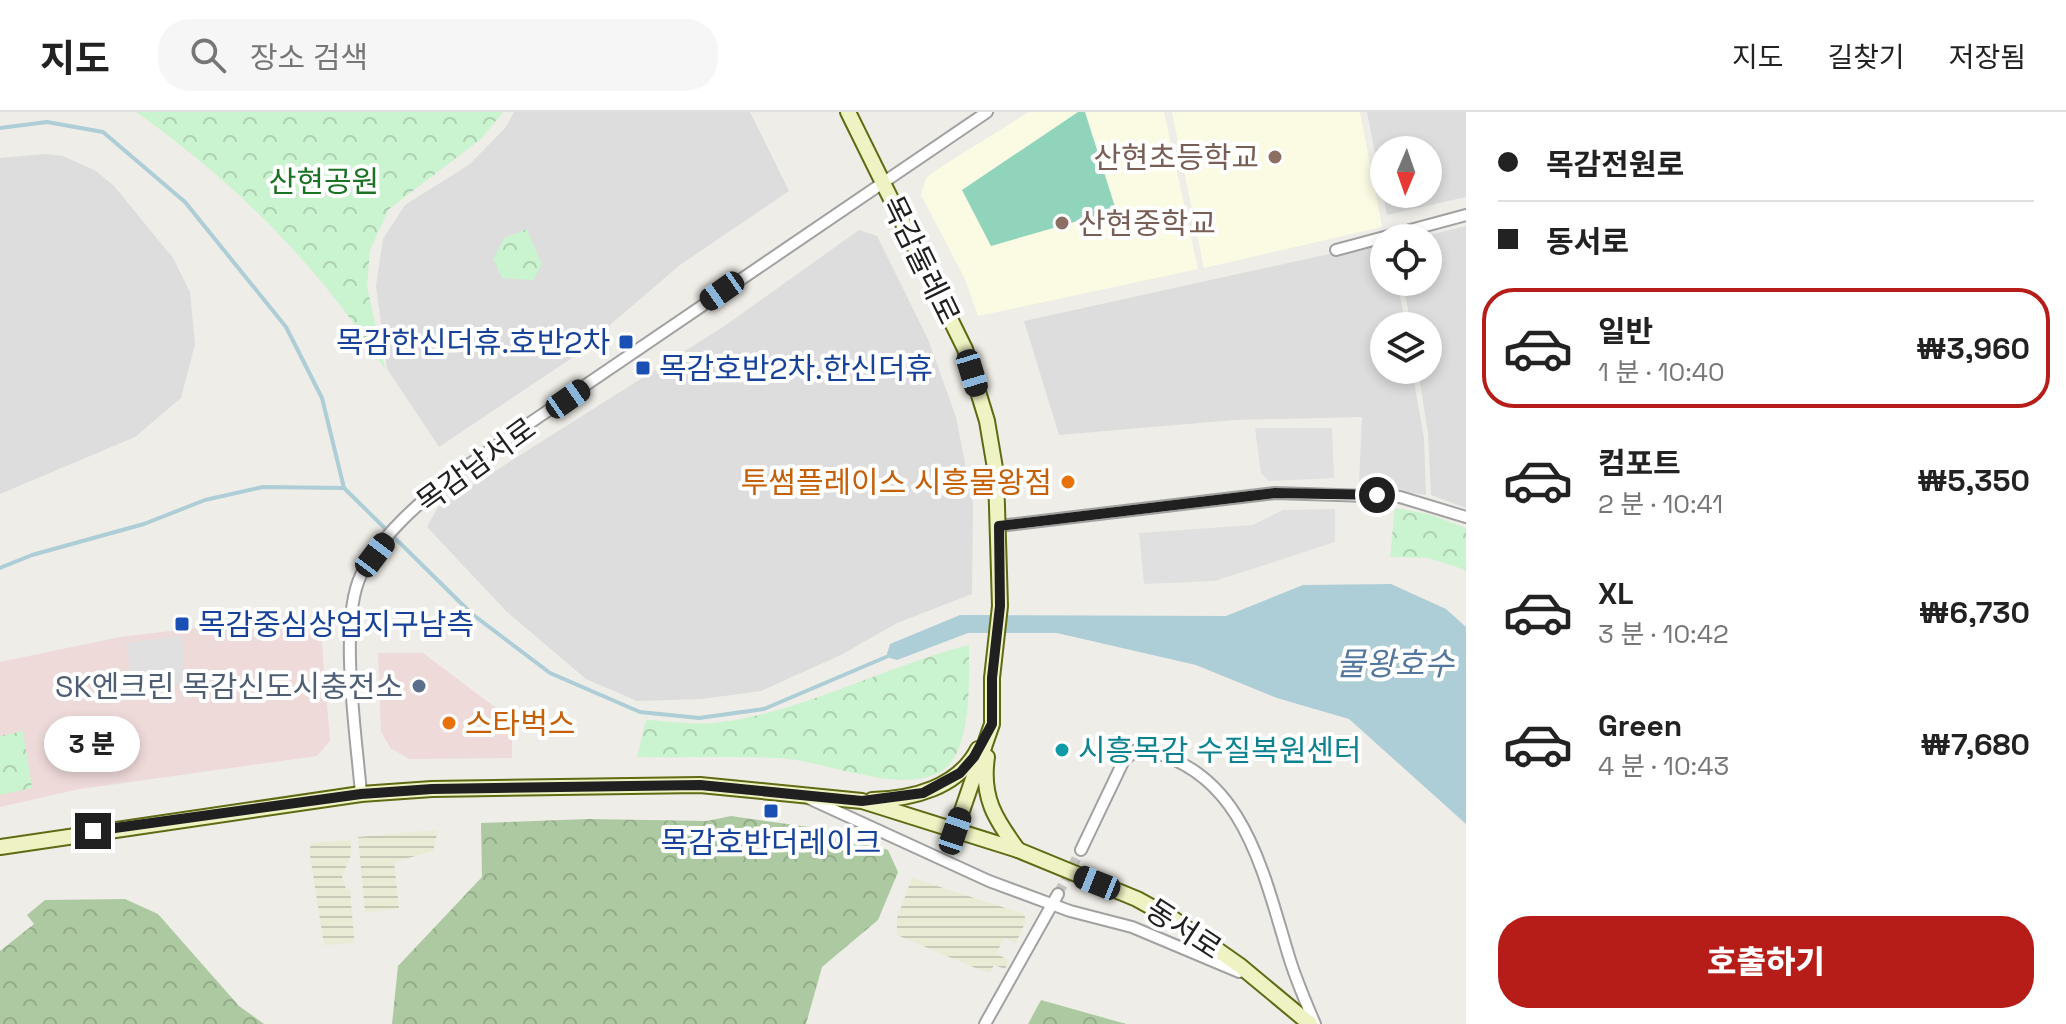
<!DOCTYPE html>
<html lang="ko">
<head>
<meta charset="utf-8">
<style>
	body { margin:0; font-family:"Space Grotesk","Noto Sans KR",sans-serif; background:#f6f6f6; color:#222; height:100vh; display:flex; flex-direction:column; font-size:30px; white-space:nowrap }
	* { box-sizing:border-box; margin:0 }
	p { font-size:26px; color:#767676 }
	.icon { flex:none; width:44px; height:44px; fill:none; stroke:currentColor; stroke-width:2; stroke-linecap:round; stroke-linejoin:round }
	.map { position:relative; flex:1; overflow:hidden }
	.side { display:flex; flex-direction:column; background:#fff; width:600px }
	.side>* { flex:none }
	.hud { display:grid; align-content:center; height:176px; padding:0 32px; background:#fff }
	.needle { width:52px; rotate:182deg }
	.fabs { position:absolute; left:1370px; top:24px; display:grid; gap:16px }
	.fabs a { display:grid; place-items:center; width:72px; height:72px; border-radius:50%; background:#fff; box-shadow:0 4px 12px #0003; font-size:40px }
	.end { position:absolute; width:36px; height:36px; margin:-18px; border:10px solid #202020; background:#fff; box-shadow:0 0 0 4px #fff }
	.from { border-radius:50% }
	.bubble { position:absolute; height:56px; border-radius:28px; background:#fff; box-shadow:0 4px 12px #0003; font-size:26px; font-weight:800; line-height:56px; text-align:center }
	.car { position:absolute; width:24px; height:48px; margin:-24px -12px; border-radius:10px; box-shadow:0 0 6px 2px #0007; background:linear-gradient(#222 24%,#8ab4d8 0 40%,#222 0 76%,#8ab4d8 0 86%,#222 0) }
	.hud b { display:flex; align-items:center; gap:28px; height:76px; font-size:30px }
	.hud b+b { border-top:2px solid #e0e0e0 }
	.hud i { width:20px; height:20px; background:#222 }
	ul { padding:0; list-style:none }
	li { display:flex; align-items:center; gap:24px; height:120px; margin:0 16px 12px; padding:0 16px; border:4px solid transparent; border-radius:32px }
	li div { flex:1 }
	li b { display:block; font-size:30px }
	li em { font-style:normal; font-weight:800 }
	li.selected { border-color:#b61d19 }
	li>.icon { width:72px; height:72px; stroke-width:1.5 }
	.primary-button { display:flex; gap:16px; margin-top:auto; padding:16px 32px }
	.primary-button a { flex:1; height:92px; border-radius:32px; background:#b61d19; color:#fff; font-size:32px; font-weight:800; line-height:92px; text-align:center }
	header { display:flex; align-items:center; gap:48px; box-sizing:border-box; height:112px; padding:0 40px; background:#fff; border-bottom:2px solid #e0e0e0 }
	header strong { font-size:38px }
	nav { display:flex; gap:44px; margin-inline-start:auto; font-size:28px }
	.search { width:560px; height:72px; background:#f6f6f6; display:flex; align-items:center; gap:20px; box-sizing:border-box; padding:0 28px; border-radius:32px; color:#767676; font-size:30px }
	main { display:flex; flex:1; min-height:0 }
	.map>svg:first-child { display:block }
	.residential { fill:#dedddd; fill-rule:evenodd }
	.commercial { fill:#eedad9 }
	.education { fill:#fbfbe4 }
	.farmland { fill:url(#farmland-rules) }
	.forest { fill:url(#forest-crowns) }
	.park { fill:url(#park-crowns) }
	.pitch { fill:#90d4bb }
	.parking { fill:#e0e0e0 }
	.water { fill:#adcdd7 }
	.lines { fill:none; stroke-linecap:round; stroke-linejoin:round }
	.stream { stroke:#adcdd7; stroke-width:4 }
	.street-tunnel { stroke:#c6c4bf; stroke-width:10; stroke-dasharray:10 5; stroke-linecap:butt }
	.street-casing { stroke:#a1a1a1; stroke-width:14 }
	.secondary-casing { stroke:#5f6a13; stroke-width:18 }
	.street { stroke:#fff; stroke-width:10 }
	.secondary { stroke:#eff2c3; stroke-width:14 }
	.route { stroke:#202020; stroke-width:10 }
	.education-dot { fill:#8d6e63; stroke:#fff; stroke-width:3 }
	.transit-dot { fill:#1a4fb4; stroke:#fff; stroke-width:3 }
	.food-dot { fill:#e8710a; stroke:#fff; stroke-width:3 }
	.service-dot { fill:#5c6f8a; stroke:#fff; stroke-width:3 }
	.culture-dot { fill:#0f9aa8; stroke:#fff; stroke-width:3 }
	.labels { text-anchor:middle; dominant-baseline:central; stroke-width:8; stroke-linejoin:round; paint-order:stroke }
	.education-label { font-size:30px; fill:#785e54; stroke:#fff; text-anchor:end }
	.park-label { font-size:30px; fill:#1a7223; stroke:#fff }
	.street-label { font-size:30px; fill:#202020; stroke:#fff }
	.transit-label { font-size:30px; fill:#164399; stroke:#fff; text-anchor:start }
	.food-label { font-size:30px; fill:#c56008; stroke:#fff; text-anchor:end }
	.service-label { font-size:30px; fill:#4e5e75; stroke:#fff; text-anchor:end }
	.culture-label { font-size:30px; fill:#0d838f; stroke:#fff; text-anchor:start }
	.water-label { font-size:32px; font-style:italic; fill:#54779d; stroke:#fff }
</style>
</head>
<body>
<header>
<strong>지도</strong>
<div class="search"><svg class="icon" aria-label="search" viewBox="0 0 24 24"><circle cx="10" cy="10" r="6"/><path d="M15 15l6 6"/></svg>장소 검색</div>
<nav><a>지도</a><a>길찾기</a><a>저장됨</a></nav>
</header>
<main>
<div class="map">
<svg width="1466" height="912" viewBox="0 0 1466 912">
	<defs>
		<pattern id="farmland-rules" width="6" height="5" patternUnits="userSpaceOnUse" patternTransform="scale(2)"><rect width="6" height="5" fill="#e9ebd5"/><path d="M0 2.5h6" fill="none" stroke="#c8c9b7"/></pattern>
		<pattern id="forest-crowns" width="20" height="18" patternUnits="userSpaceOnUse" patternTransform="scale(2)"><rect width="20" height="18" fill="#acc9a1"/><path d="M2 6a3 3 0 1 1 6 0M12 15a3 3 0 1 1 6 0" fill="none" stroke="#94ac8a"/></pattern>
		<pattern id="park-crowns" width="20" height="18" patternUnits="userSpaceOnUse" patternTransform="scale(2)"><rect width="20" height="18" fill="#caf3cf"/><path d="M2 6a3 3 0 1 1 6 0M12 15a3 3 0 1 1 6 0" fill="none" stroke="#add0b1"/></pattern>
	</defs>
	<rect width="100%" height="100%" fill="#efede7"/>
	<g class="residential">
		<polygon points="514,0 750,0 789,79 680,153 569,248 439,335 387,257 376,174 383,127 405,93 470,52 506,15"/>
		<path d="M1367,0H1466V85L1387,103ZM1428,38V82H1384V38Z"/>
		<polygon points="45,42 63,44 96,59 114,74 173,146 190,180 195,232 181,286 135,325 0,382 0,46"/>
		<polygon points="1466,114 1466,396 1431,383 1428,321 1418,258 1428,258 1428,214 1411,214 1403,170 1428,170 1428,126 1417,126"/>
		<polygon points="859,118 877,124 928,227 956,305 973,392 972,482 897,511 843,542 761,579 702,587 637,589 586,567 507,500 427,415 438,395 726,213"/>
		<polygon points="1384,130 1384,170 1397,170 1406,214 1384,214 1384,258 1412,258 1424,326 1426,383 1359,372 1362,305 1234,308 1059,323 1024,209"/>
	</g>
	<g class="commercial">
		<polygon points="311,509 321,521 330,629 317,644 80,677 0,695 0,550 120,525 220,513"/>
		<polygon points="378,541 423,541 512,608 512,646 410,647 390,636 381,619"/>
	</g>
	<g class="education">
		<polygon points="1029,0 1164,0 1198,157 978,204 965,167 921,83 926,66 936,58"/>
		<polygon points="1172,0 1360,0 1382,115 1204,156"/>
	</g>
	<g class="farmland">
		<polygon points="438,718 433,739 394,750 399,796 365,801 358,725"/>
		<polygon points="351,728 351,743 342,765 346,777 350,777 354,825 352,831 324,833 309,737 312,731"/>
		<polygon points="912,766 1024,802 1026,809 1016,831 1004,826 996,842 1009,848 1005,857 994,853 990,860 985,860 897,823 897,806"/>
	</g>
	<g class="forest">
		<polygon points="731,704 830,718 888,738 898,760 878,808 822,855 806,912 392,912 398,854 482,765 481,711 588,707 707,709"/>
		<polygon points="125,787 158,802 239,894 264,912 0,912 0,839 34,812 27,803 45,788"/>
		<polygon points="1041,888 1126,912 1028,912"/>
	</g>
	<g class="park">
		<path d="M136,0H503L481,27L389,97L370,138L367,175L385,257C320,155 235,70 136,0Z"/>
		<polygon points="527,117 542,153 533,168 502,166 493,147 504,126"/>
		<polygon points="1395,396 1428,402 1466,416 1466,458 1428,446 1390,445"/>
		<path d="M969,533C969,565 973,642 940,660C898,683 824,648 778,646C731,644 684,646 637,645L646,608C670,609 697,614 721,610C806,599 885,554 969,533Z"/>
		<polygon points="23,619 32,676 0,683 0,624"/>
	</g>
	<polygon class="pitch" points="1078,0 1085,0 1116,98 991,134 962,78"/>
	<g class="parking">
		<polygon points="1255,316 1332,316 1334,366 1269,369 1261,361"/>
		<polygon points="1335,397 1335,430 1215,469 1144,472 1139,421 1253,413 1283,398"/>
		<polygon points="182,523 185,572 133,578 126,531"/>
	</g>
	<polygon class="water" points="1391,472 1446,497 1466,515 1466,712 1349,607 1277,586 1196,553 1057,521 968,521 897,548 886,545 890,532 960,503 1226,504 1303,473"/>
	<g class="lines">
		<g class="stream">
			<polyline points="0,16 47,10 103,20 185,90 286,215 322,286 344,376"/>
			<polyline points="0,456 32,443 144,412 205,388 263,375 344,376 472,502 550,561 640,600 699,606 764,597 886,545"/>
		</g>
		<polyline class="street-tunnel" points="1058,782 1081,738"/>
		<g class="street-casing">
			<g id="street">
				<polyline points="1336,138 1466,103"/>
				<polyline points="999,414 1275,381 1400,385 1466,405"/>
				<path d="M361,682C357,628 338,510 361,463C380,424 419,391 452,364L987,0"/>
				<polyline points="810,687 989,769 1070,799 1132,815 1239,860"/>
				<path d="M1081,738L1124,648L1138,637C1244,654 1263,761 1290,848C1297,870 1306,891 1315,912"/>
				<polyline points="985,912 1058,782"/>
			</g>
		</g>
		<g class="secondary-casing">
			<g id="secondary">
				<polyline points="848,0 965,237 987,309 996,362 1000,494 992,566 992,612 955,719"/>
				<path d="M987,645C981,685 995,707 1018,738"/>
				<path d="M872,688C912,687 958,676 978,637"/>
				<polyline points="0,735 361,682 432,677 700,673 862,689 1018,738 1137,787 1175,808 1239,853 1310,912"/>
			</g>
		</g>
		<use href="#street" class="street"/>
		<use href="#secondary" class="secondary"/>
	</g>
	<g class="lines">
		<polyline class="route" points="93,719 361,682 432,677 700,673 862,689 923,681 960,661 974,645 992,612 992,566 1000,494 999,414 1275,381 1377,383"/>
	</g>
	<g class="education-dot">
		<circle cx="1275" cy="45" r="8"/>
		<circle cx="1062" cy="111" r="8"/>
	</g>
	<g class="transit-dot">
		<rect x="618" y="222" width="16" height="16" rx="4"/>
		<rect x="635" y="248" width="16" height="16" rx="4"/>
		<rect x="174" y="504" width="16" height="16" rx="4"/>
		<rect x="763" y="691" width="16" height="16" rx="4"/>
	</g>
	<g class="food-dot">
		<circle cx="1068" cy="370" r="8"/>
		<circle cx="449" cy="611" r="8"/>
	</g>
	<circle class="service-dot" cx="419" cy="574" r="8"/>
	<circle class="culture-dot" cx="1062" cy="638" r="8"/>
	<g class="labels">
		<g class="education-label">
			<text x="1259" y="45">산현초등학교</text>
			<text x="1078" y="111" text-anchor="start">산현중학교</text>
		</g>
		<g class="park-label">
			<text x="324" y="69">산현공원</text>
		</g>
		<g class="street-label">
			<text transform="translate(921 148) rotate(64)">목감둘레로</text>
			<text transform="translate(476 353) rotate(-36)">목감남서로</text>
			<text transform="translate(1184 817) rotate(33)">동서로</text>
		</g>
		<g class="transit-label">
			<text x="610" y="230" text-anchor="end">목감한신더휴.호반2차</text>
			<text x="659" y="256">목감호반2차.한신더휴</text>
			<text x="198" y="512">목감중심상업지구남측</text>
			<text x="771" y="730" text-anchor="middle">목감호반더레이크</text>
		</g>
		<g class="food-label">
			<text x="1052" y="370">투썸플레이스 시흥물왕점</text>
			<text x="465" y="611" text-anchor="start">스타벅스</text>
		</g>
		<g class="service-label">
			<text x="403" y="574">SK엔크린 목감신도시충전소</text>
		</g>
		<g class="culture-label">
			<text x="1078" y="638">시흥목감 수질복원센터</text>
		</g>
		<g class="water-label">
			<text x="1395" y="552">물왕호수</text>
		</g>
	</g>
</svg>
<div class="fabs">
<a><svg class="needle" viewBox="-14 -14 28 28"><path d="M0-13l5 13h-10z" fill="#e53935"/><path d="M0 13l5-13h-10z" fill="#767676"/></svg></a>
<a><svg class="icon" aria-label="locate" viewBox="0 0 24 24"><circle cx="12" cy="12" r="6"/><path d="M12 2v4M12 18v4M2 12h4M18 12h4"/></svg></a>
<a><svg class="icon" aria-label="layers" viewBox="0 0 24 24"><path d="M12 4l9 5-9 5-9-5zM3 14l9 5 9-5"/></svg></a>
</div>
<i class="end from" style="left:1377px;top:383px"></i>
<i class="end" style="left:93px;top:719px"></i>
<div class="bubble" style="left:44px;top:604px;width:96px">3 분</div>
<i class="car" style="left:722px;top:179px;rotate:235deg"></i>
<i class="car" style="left:972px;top:261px;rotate:163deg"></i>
<i class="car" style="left:568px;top:287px;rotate:55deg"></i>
<i class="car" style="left:375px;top:443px;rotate:37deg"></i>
<i class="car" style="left:955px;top:719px;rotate:19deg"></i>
<i class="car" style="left:1097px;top:771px;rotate:292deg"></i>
</div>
<section class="side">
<div class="hud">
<b><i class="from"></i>목감전원로</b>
<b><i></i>동서로</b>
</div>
<ul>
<li class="selected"><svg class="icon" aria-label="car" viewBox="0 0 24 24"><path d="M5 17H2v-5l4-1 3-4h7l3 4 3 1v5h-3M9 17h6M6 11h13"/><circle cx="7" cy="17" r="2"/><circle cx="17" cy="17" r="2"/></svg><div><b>일반</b><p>1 분 · 10:40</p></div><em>₩3,960</em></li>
<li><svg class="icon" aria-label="car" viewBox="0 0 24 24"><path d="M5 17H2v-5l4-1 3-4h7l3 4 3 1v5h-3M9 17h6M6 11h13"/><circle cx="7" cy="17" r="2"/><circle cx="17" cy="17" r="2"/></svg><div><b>컴포트</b><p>2 분 · 10:41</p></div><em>₩5,350</em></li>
<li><svg class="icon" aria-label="car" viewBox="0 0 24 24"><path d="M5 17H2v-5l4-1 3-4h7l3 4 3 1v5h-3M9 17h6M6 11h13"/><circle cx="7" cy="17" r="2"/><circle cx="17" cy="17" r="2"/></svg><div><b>XL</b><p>3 분 · 10:42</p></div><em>₩6,730</em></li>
<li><svg class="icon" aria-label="car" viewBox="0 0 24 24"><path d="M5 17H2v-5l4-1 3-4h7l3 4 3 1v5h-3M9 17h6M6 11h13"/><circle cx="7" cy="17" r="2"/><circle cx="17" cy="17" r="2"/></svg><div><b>Green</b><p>4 분 · 10:43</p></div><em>₩7,680</em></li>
</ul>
<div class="primary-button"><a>호출하기</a></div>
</section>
</main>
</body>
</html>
